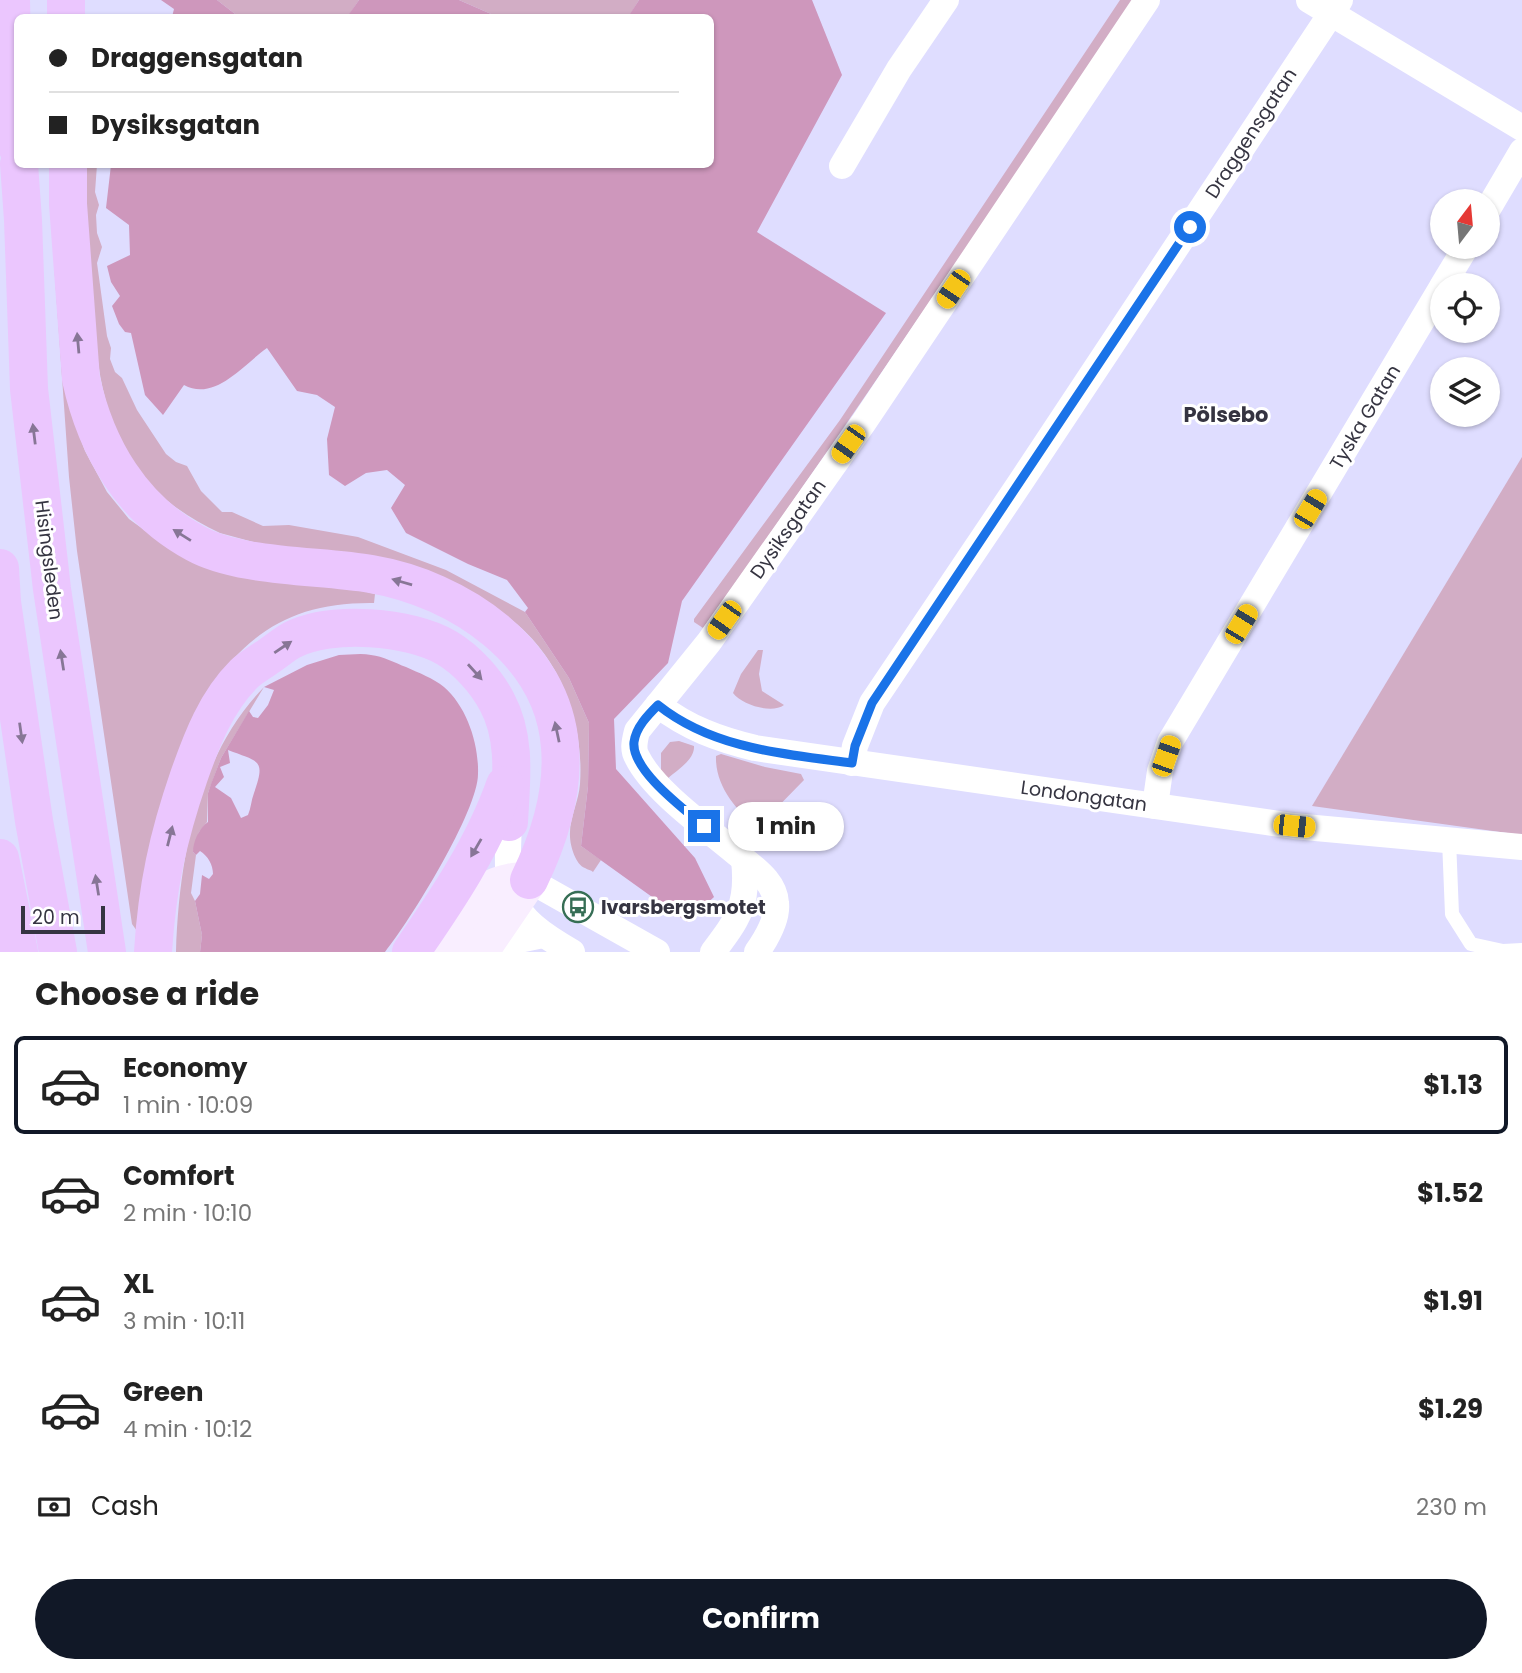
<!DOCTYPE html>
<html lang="en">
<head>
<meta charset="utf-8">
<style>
	body { margin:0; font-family:Poppins,sans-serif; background:#f6f6f6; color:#222; height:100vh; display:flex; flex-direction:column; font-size:26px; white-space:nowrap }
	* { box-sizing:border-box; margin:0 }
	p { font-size:23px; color:#767676 }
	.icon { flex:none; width:38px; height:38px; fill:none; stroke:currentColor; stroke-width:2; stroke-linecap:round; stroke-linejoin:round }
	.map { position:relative; height:952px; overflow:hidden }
	.drawer { display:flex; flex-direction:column; background:#fff; flex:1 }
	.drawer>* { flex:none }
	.banner { position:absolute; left:14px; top:14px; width:700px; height:154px; border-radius:10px; box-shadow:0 2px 5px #0004; display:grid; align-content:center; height:154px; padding:0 35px; background:#fff }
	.needle { width:46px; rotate:16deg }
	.buttons { position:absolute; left:1430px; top:189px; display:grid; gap:14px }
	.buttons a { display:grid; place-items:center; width:70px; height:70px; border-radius:50%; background:#fff; box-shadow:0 2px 5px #0004; font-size:35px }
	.scale { position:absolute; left:21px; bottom:18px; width:84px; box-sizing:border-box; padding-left:7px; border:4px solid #353441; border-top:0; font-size:19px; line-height:24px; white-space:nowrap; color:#353441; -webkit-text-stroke:5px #fff; paint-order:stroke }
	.end { position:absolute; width:32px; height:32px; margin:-16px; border:9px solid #1a73e8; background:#fff; box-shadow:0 0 0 4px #fff }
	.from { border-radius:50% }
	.bubble { position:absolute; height:49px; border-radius:24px; background:#fff; box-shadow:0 2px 5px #0004; font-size:23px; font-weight:700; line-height:49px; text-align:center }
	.car { position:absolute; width:21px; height:42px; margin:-21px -10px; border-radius:9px; box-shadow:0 0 5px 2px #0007; background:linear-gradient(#f5c518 24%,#345 0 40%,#f5c518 0 76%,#345 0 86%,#f5c518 0) }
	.banner b { display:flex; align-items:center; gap:24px; height:66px; font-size:26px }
	.banner b+b { border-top:2px solid #e0e0e0 }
	.banner i { width:18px; height:18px; background:#222 }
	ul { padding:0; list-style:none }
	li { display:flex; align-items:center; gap:21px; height:98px; margin:0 14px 10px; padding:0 21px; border:4px solid transparent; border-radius:10px }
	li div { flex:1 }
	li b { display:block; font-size:26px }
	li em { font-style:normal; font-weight:700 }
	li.current { border-color:#111827 }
	li>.icon { width:63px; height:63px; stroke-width:1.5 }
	h2 { padding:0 35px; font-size:32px; line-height:84px }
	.pay { display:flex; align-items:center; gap:18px; height:77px; padding:0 35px; font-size:26px }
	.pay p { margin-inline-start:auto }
	.cta { display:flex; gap:14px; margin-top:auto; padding:14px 35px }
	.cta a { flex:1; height:80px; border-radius:42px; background:#111827; color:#fff; font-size:28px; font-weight:700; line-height:80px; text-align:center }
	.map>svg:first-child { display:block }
	.green { fill:#d2adc5 }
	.forest { fill:#ce97bc; fill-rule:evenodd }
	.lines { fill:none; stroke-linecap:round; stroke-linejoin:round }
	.lane { stroke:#fff; stroke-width:14 }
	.street { stroke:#fff; stroke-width:26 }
	.secondary { stroke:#f9eeff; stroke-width:37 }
	.highway { stroke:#ebc6fe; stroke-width:38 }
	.oneway { fill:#877696 }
	.route { stroke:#1a73e8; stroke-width:9 }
	.labels { text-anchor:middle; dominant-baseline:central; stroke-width:6; stroke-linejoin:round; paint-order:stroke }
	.street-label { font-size:19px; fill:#353441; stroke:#fff }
	.poi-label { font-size:19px; font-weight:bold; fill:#353441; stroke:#fff; text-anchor:start }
	.neighbourhood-label { font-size:21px; font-weight:bold; fill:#353441; stroke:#fff }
</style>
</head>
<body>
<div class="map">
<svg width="1522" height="952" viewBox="0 0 1522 952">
	<rect width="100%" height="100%" fill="#dfddff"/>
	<g class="green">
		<polygon points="217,0 359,0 347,18 239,17"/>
		<polygon points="459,0 639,0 628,18 498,17"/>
		<path d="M1120,0H1133C991,210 851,422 703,628L694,622V619L840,420Z"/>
		<path d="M83,165H97L95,192L99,205L96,215L97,233L102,247L97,263L107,336L111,348L110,359L115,372L122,378L137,410L166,454L176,462L187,466L201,491L222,512H232L263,526L289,525L358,537L446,570L525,612L569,678L589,723L588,786L581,846L601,860L593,872C591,870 588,870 585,868C576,865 570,846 570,836C569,819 579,801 580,784C584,725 563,664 518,625C510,618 501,612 492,606L220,533C186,517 154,495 133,464C98,410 95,344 91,283C88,243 86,204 83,165Z"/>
		<path d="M54,263L73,418L85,451L107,492L129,519L158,540L375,594L374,603C300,602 254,627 211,686L137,931L132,924L77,551L69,477Z"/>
		<polygon points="1522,457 1522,835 1312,806"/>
		<path d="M758,650H763L759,674L762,691L784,705C772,714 742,705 733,693L741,674Z"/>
		<path d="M264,687L221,758L208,793L207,822L199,832L193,852L196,855L191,893L195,901L202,935L200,952H176C179,859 197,756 264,687Z"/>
		<path d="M679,741L694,746C695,760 677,770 667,779L661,771V753L670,742Z"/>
		<path d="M721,754L765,767L801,774L804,780L758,827C735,810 715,785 716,756Z"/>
	</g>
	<g class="forest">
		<polygon points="161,0 217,0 239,17 172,17 174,9"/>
		<polygon points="359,0 459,0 498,17 347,17"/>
		<path d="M639,0H812L842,75L757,232L886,313L682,601L668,663L614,719L616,769L695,858L714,897L687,922L581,846L588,786L589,723L569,678L525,612L528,608L507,580L468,564L406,533L391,508L405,485L387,470L366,473L345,486L329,475L327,439L335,407L317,395L297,391L267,348C244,364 215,402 184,385L163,415L145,395L131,333L125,332L119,324L112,306L120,296L111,282L107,266L130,255L129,225L106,208L111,165L710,164V18L628,17Z"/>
		<path d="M339,655C349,655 361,653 371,655C383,656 395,663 406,667C419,673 433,678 444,687C467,707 479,744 478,774C478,811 410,921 385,952H200L202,935L195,901L200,894L202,875L209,879L213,874C213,865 208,856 200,851L196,855L193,852C193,842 199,828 208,822V793L211,784L221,758L249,711L253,717L258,718L268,705L274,690L264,687L307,665ZM228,750C259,762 266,759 254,793C251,801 251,808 248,815L241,818L231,798L215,787L224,777L220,767L230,763Z"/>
	</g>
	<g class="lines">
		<polyline class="lane" points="1449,840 1452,914 1471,944 1503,951 1522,950"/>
		<g class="street">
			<polyline points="1309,0 1522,128"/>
			<polyline points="842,166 899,69 946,0"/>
			<polyline points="1488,209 1522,151"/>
			<polyline points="1443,285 1466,247"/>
			<path d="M658,705C688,728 718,739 755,748L1294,826L1522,847"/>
			<polyline points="852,763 855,746 872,703 1020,483 1340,0"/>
			<polyline points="1155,806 1160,771 1170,742 1442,287"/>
			<path d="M509,822C506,896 504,913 572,952"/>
			<polyline points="529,880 657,952"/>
			<polyline points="495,952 519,940 543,935"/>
			<path d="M713,952C738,919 749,904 744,860"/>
			<path d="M757,952C766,939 778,919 776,903C775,882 755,869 741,857C711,831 654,792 637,757C632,749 635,740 637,731L709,642L864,422L1147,0"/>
		</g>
		<g class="secondary">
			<path d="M440,952C453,934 473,898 492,888C503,882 516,881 529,880"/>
			<polyline points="480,952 529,880"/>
		</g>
		<g class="highway">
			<polyline points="11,0 13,97 18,149"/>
			<polyline points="66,0 66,18"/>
			<polyline points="19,164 23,220 29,389 52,589 107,952"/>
			<path d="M68,164V204L81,379C96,448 132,509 195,543C240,568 320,565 371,574C459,589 553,652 560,747C564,794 549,839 529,880"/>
			<polyline points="0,568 2,602 34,821 58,952"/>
			<polyline points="0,858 19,952"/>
			<path d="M153,952C157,887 168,837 189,776C202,739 216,702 244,674C250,668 259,663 266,658C274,653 283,645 292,640C331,620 410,626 447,648C467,660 486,681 497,702C517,739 511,782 509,822"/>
			<path d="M411,952C447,900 484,845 505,785"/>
		</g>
	</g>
	<defs><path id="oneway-solid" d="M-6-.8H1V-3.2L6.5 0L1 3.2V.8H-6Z" transform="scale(1.75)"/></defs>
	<g class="oneway">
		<use href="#oneway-solid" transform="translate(78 343) rotate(-95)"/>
		<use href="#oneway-solid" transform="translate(34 434) rotate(-97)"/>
		<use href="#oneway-solid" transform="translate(182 535) rotate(-148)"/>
		<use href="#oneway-solid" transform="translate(402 582) rotate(-164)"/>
		<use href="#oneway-solid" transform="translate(283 647) rotate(-34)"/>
		<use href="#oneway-solid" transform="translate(62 660) rotate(-99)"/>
		<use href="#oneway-solid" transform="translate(475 672) rotate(48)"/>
		<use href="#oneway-solid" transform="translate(557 732) rotate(-102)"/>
		<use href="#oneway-solid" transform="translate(21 733) rotate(82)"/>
		<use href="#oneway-solid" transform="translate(170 836) rotate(-76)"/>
		<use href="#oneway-solid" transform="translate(476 848) rotate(120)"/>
		<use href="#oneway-solid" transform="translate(97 885) rotate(-99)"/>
	</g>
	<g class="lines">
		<path class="route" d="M704,826C684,809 631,770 634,742C636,727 648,715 658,705C713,749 784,754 852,763L855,746L872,703L1190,227"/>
	</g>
	<defs>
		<g id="bus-ring" transform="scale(1.575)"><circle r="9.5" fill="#fff" stroke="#366e55" stroke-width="1.5"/><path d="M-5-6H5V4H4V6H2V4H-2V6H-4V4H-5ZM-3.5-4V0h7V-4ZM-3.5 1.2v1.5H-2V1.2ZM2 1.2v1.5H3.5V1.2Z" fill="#366e55"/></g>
	</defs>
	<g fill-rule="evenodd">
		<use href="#bus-ring" x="578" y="907"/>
	</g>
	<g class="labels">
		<g class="street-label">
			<text transform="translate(1251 133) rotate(-57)">Draggensgatan</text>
			<text transform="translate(1365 417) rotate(-59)">Tyska Gatan</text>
			<text transform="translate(788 529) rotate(-55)">Dysiksgatan</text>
			<text transform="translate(49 560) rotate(83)">Hisingsleden</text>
			<text transform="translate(1084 796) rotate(8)">Londongatan</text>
		</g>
		<g class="poi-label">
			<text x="601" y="907">Ivarsbergsmotet</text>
		</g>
		<g class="neighbourhood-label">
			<text x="1226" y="414">Pölsebo</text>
		</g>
	</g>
</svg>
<div class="buttons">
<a><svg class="needle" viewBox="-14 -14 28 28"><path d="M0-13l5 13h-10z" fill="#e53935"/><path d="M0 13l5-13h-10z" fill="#767676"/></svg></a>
<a><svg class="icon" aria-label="locate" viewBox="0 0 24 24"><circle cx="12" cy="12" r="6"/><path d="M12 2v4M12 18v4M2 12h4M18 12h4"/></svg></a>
<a><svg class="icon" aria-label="layers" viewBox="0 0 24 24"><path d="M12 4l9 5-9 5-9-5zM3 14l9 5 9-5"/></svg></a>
</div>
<div class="scale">20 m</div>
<i class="end from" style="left:1190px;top:227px"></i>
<i class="end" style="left:704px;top:826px"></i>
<div class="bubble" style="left:728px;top:802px;width:116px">1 min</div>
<i class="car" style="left:953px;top:289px;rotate:214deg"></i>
<i class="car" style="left:848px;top:444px;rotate:215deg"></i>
<i class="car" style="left:1310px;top:509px;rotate:31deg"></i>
<i class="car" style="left:724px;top:620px;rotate:215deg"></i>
<i class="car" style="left:1241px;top:624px;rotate:31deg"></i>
<i class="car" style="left:1166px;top:756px;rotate:19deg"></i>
<i class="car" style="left:1294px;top:826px;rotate:96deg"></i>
<div class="banner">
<b><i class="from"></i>Draggensgatan</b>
<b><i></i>Dysiksgatan</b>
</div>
</div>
<section class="drawer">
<h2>Choose a ride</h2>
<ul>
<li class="current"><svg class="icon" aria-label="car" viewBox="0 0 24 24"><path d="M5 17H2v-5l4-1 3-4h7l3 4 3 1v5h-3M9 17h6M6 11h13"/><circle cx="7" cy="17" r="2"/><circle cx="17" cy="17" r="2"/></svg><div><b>Economy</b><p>1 min · 10:09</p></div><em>$1.13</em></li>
<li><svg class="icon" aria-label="car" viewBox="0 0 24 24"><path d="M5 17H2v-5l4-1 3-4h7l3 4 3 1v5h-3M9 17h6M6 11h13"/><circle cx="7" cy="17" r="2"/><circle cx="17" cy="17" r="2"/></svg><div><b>Comfort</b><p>2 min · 10:10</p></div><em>$1.52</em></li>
<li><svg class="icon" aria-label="car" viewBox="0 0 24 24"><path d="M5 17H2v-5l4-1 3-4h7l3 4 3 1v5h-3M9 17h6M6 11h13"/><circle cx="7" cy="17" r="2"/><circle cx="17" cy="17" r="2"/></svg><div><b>XL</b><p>3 min · 10:11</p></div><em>$1.91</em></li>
<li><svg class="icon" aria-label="car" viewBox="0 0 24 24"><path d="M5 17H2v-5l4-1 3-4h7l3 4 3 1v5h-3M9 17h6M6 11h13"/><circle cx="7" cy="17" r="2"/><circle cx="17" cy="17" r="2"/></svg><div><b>Green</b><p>4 min · 10:12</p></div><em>$1.29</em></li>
</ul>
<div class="pay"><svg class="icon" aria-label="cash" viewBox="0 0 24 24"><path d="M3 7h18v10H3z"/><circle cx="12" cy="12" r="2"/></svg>Cash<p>230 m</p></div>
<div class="cta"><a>Confirm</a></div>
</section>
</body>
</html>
